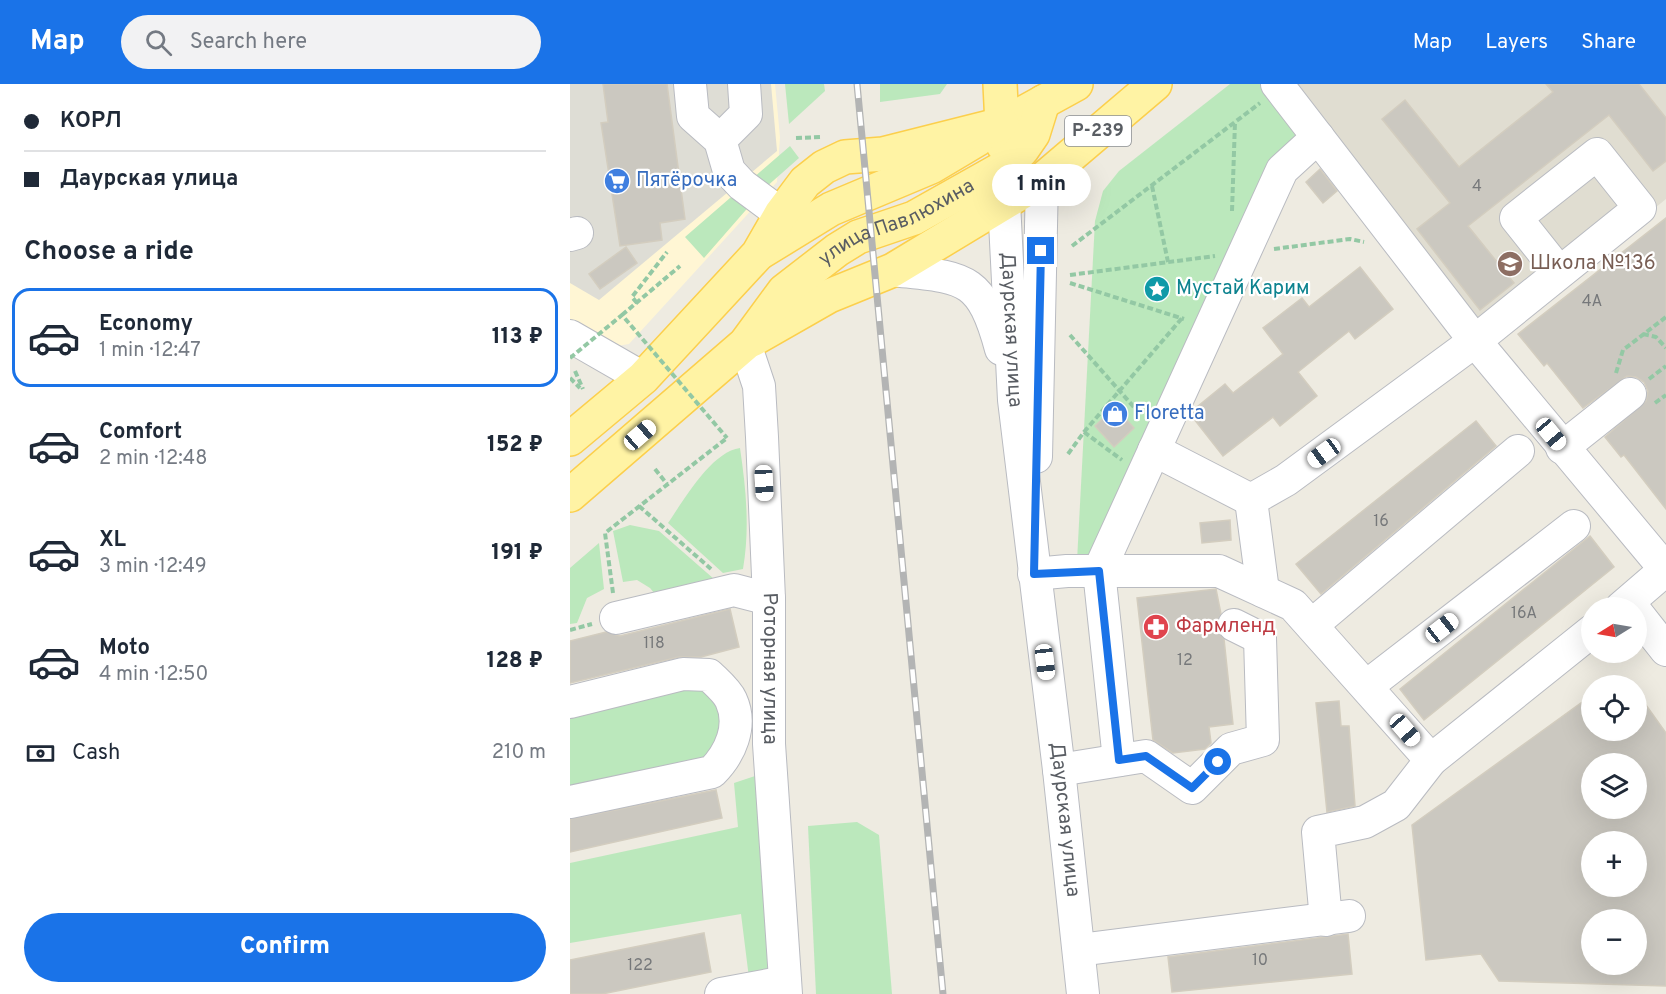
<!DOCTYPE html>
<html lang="en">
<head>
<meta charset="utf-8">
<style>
	body { margin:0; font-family:Overpass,sans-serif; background:#f2f2f3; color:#1f2937; height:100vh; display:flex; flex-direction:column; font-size:22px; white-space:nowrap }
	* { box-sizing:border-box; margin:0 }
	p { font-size:20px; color:#747a83 }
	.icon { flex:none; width:33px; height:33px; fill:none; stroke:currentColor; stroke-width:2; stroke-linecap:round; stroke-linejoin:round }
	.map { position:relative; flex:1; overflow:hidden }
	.drawer { display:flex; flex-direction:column; background:#fff; width:570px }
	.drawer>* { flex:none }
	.top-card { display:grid; align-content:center; height:132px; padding:0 24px; background:#fff }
	.needle { width:39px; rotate:259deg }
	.tools { position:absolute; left:1011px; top:513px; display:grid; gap:12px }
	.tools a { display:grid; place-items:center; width:66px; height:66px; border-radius:50%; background:#fff; box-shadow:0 6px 24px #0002; font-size:30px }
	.end { position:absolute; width:27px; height:27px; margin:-14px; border:8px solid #1a73e8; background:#fff; box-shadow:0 0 0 3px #fff }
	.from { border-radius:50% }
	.bubble { position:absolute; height:42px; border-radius:21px; background:#fff; box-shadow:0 6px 24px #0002; font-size:20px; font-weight:800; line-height:42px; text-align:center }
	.car { position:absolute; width:18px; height:36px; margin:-18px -9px; border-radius:8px; box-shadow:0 0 4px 2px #0007; background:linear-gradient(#fff 24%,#345 0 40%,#fff 0 76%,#345 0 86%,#fff 0) }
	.top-card b { display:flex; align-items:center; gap:21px; height:57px; font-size:22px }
	.top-card b+b { border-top:2px solid #e0e1e3 }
	.top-card i { width:15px; height:15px; background:#1f2937 }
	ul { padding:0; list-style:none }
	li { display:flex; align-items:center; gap:18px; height:99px; margin:0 12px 9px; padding:0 12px; border:3px solid transparent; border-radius:18px }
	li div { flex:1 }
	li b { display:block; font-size:22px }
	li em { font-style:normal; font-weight:800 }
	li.selected { border-color:#1a73e8 }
	li>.icon { width:54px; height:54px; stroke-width:1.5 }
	h2 { padding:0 24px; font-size:27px; line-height:72px }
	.pay { display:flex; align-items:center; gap:15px; height:66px; padding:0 24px; font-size:22px }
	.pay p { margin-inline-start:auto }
	.primary-button { display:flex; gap:12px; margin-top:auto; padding:12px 24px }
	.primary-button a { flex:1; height:69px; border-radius:36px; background:#1a73e8; color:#fff; font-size:24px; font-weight:800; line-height:69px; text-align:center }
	header { display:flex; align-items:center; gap:36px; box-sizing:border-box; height:84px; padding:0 30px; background:#1a73e8; color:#fff }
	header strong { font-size:28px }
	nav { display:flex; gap:33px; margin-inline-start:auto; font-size:21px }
	.search { width:420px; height:54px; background:#f2f2f3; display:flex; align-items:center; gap:15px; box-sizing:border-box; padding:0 21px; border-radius:33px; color:#747a83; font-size:22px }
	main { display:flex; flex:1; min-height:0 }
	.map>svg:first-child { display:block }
	.commercial { fill:#fff6d4 }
	.industrial { fill:#deddd5 }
	.education { fill:#e0ddd1 }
	.green { fill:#bbe8bc }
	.building { fill:#cbc8c0; stroke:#d3cdbf; stroke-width:1.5; fill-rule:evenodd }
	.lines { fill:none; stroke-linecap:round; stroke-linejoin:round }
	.minor-casing { stroke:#b9bbc1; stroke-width:34 }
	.major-casing { stroke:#fccf4c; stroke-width:36 }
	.path { stroke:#93c8a4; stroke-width:4; stroke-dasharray:6 3; stroke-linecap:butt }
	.minor { stroke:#fff; stroke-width:32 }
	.major { stroke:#fff3a4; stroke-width:33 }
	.rail-casing { stroke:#b3b4b4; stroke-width:7 }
	.rail { stroke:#fff; stroke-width:4.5; stroke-dasharray:14; stroke-linecap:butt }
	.path-bridge { stroke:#93c8a4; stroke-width:4; stroke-dasharray:6 3; stroke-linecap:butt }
	.route { stroke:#1a73e8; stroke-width:8 }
	.labels { text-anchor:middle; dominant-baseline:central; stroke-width:4.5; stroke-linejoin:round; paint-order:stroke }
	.number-label { font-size:16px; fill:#76787a }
	.shield { fill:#fff; stroke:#8b8e92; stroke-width:1.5 }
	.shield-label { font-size:18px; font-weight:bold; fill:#595d63 }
	.shop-label { font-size:20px; fill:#366cbe; stroke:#fff; text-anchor:start }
	.street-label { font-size:20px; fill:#595d63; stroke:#fff }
	.education-label { font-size:20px; fill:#785e54; stroke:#fff; text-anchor:start }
	.culture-label { font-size:20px; fill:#0d838f; stroke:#fff; text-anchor:start }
	.health-label { font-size:20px; fill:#be3a42; stroke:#fff; text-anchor:start }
</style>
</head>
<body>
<header>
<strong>Map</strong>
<div class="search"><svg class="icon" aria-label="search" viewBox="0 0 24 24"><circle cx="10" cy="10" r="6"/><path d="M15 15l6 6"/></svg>Search here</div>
<nav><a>Map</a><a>Layers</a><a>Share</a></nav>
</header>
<main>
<section class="drawer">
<div class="top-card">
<b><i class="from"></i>КОРЛ</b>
<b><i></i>Даурская улица</b>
</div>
<h2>Choose a ride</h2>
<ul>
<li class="selected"><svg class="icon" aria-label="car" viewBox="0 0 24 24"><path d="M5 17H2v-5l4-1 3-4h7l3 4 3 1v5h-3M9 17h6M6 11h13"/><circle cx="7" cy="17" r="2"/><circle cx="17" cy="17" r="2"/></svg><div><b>Economy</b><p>1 min · 12:47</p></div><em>113 ₽</em></li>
<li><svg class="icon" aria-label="car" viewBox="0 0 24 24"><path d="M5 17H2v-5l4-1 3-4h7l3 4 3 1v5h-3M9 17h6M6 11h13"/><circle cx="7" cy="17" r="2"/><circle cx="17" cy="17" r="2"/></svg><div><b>Comfort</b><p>2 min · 12:48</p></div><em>152 ₽</em></li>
<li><svg class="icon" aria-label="car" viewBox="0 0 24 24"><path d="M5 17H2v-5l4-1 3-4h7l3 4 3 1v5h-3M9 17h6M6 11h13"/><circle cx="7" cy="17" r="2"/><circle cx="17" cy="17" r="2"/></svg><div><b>XL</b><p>3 min · 12:49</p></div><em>191 ₽</em></li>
<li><svg class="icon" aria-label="car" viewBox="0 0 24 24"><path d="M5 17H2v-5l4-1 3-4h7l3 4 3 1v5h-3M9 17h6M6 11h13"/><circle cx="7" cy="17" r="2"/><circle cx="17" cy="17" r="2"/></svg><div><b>Moto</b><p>4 min · 12:50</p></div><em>128 ₽</em></li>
</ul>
<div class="pay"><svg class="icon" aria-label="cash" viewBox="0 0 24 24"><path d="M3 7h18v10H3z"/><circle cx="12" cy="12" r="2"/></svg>Cash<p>210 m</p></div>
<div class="primary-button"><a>Confirm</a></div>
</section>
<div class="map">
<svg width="1096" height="910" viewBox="0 0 1096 910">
	<rect width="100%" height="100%" fill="#eeebe1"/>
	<polygon class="commercial" points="0,0 205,0 210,53 207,98 59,260 47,262 0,237"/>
	<polygon class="industrial" points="0,0 201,0 207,67 29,216 0,199"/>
	<polygon class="education" points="725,0 1096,0 1096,115 924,254"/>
	<g class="green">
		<polygon points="215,0 254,0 255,7 219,40"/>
		<polygon points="310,0 377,0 370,10 310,18"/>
		<polygon points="660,0 700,0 739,55 527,476 507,477 525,137 533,107 549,87"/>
		<polygon points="220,62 229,74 195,104 134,174 115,153"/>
		<path d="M170,364C176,405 180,444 173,485L153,489L98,439C114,416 141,368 170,364Z"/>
		<polygon points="60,441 89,447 152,502 91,517 80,504 67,496 53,498 43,447"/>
		<polygon points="29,459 34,505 17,514 7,539 0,540 0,484"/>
		<path d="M135,602C162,634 155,639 138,674L0,708V622Z"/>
		<polygon points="194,689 208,891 179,894 171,830 0,859 0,779 168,743 164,699"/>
		<polygon points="287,738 309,751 322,910 246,910 238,742"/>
	</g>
	<g class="building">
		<polygon points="33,0 97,0 115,135 90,139 92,156 50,162 31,39 38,38"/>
		<polygon points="976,0 1069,0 1096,34 1096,77 1083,87 1039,31 898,142 944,199 910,226 847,145 880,119 812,35 835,16 889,83 983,8"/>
		<polygon points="750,85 767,107 753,119 736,98"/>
		<polygon points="1096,134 1096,425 1054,371 1051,373 1035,353 1076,317 1078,307 1074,298 1066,293 1057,292 1013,324 977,279 974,282 948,250"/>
		<polygon points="56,163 67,179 30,205 19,190"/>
		<polygon points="790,183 823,225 785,255 779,247 728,288 747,312 710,342 703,333 653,372 620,330 622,327 655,300 663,309 713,270 693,244 732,214 739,223"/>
		<polygon points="545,323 564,344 544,363 525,342"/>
		<polygon points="906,337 926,362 751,510 726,480"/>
		<polygon points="660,436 661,456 632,459 630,439"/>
		<polygon points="1020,452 1044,483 854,636 830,605"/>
		<polygon points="646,505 651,530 646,543 654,555 663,640 639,643 641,659 635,665 603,669 583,656 567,514"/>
		<polygon points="160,525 169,563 131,573 109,573 0,599 0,557 36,548 50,552"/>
		<path d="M1066,607L1096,649V902L929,897L911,870L856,876L842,741L1022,611V646H1066ZM1022,680H1066V724H1022ZM1022,758H1066V802H1022ZM1022,836H1066V880H1022Z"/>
		<polygon points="769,617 771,642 779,642 785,722 757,728 746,619"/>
		<polygon points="146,706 152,734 0,768 0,735"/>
		<polygon points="134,849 141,888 32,910 0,910 0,876"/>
		<polygon points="778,850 782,890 602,908 598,873"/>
	</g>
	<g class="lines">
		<g class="minor-casing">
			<g id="minor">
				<polyline points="120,0 123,32 150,56 159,87 172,101 211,130"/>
				<polyline points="707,0 905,257 1096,486"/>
				<polyline points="150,56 176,30 174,0"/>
				<path id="s1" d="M434,118L444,316L489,686L513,910"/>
				<polyline points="0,151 7,149"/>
				<path d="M323,186C393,194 411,190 431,265"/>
				<polyline points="0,252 73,294"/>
				<path id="s2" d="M175,260L189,302L192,353L199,515V660L216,910"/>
				<polyline points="992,364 1060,310"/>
				<polyline points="584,366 681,416"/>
				<polyline points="466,373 472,96"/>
				<polyline points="464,490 497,487 649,487 723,521 861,676 1022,547"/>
				<polyline points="693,507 681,416 716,396 905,257 1070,124 1027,70 946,134 989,188"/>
				<polyline points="1051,524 1094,487"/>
				<polyline points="1066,528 1096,566"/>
				<polyline points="46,534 164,506 199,515"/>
				<polyline points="742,541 948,367"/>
				<polyline points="797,602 1004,442"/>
				<path d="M0,618L113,590L139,591C146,598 157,607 161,616C173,642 160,670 142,688L0,718"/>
				<polyline points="549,676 529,487 712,86 748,53"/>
				<polyline points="489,686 576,672 622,704 661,665 693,656 690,554 664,541"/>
				<polyline points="756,836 748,748 795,738 826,721 861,676"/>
				<polyline points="509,866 779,832"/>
				<polyline points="151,910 215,898"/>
			</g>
		</g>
		<g class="major-casing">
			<g id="major">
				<polyline points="430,0 433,61"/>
				<polyline points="455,28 506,0"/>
				<polyline points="191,168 261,125 361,83 408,55"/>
				<polyline points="182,256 259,212 323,186 472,96 585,0"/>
				<polyline points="0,355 73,294 188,170 211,130 235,98 254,83 275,73 313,70 432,40"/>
				<path id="s3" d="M0,411L175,260L214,207L267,166L288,153L344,134L433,84L452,66L463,50L473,18"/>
			</g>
		</g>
		<g class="path">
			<polyline points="226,54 251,53"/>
			<polyline points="582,102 598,178"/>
			<polyline points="662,127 665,38"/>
			<polyline points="502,162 690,19"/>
			<polyline points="704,165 780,155 794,158"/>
			<polyline points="500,191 645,172"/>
			<polyline points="500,199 614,235"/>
			<polyline points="67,219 62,213 97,168"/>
			<polyline points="52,231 110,182"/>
			<polyline points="1073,250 1086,253 1096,264"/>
			<polyline points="500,251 571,331"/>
			<polyline points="5,287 13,305"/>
			<polyline points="1046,289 1053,266 1096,233"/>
			<polyline points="0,294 10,304"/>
			<polyline points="1079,295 1096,282"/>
			<polyline points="1085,319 1096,311"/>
			<polyline points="514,348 552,376"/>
			<polyline points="498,370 514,348 613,233"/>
			<polyline points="85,385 97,400"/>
			<polyline points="69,422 141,485"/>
			<polyline points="43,509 35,449 157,354"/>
			<polyline points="0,546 22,540"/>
		</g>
		<use href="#minor" class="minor"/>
		<use href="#major" class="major"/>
		<g class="rail-casing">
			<polyline id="rail" points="287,0 373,910"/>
		</g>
		<use href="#rail" class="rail"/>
		<polyline class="path-bridge" points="0,274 52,231 157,354"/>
	</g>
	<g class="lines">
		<polyline class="route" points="471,167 464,490 529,487 549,676 576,672 622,704 648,678"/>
	</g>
	<defs>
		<g id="supermarket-disc" transform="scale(1.35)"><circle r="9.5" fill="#3f7fe0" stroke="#fff"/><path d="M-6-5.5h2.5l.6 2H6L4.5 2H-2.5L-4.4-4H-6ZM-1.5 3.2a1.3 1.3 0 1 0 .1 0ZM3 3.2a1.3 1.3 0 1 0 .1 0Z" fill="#fff"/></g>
		<g id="school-disc" transform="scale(1.35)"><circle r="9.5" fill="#8d6e63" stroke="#fff"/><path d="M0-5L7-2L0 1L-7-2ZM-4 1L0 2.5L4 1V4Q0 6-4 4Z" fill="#fff"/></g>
		<g id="sight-disc" transform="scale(1.35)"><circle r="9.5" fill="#0f9aa8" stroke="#fff"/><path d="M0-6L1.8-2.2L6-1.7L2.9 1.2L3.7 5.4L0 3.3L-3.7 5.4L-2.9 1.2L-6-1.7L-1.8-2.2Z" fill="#fff"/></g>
		<g id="shop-disc" transform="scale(1.35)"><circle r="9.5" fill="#3f7fe0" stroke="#fff"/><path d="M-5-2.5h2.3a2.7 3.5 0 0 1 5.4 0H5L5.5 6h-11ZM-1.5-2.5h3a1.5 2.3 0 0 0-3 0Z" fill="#fff"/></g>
		<g id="pharmacy-disc" transform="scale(1.35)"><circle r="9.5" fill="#e0444e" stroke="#fff"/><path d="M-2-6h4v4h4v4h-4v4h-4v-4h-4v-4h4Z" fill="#fff"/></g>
	</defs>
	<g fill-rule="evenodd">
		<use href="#supermarket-disc" x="47" y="97"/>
		<use href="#school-disc" x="940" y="180"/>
		<use href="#sight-disc" x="587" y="205"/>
		<use href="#shop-disc" x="545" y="330"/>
		<use href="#pharmacy-disc" x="586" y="543"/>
	</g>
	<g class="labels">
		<g class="number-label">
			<text x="907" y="103">4</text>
			<text x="1022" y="218">4А</text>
			<text x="811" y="438">16</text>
			<text x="954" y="530">16А</text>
			<text x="84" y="560">118</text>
			<text x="615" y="577">12</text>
			<text x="690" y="877">10</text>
			<text x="70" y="882">122</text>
		</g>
		<rect class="shield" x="495" y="32" width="66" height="30" rx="4.5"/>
		<g class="shield-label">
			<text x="528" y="47">Р-239</text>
		</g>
		<g class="shop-label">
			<text x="66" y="97">Пятёрочка</text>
			<text x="564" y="330">Floretta</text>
		</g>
		<g class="street-label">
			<text stroke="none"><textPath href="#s3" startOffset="430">улица Павлюхина</textPath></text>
			<text stroke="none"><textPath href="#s1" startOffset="128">Даурская улица</textPath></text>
			<text stroke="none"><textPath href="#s2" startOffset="327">Роторная улица</textPath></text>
			<text stroke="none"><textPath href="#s1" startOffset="621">Даурская улица</textPath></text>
		</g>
		<g class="education-label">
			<text x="960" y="180">Школа №136</text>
		</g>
		<g class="culture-label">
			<text x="606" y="205">Мустай Карим</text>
		</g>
		<g class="health-label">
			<text x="606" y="543">Фармленд</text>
		</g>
	</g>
</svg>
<div class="tools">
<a><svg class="needle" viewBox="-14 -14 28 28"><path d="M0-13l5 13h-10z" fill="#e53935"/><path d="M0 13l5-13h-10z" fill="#747a83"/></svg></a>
<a><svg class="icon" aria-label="locate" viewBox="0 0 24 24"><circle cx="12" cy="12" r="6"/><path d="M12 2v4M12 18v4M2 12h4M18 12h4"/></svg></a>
<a><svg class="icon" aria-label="layers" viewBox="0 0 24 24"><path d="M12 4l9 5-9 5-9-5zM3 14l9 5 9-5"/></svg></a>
<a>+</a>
<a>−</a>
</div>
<i class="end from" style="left:648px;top:678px"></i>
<i class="end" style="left:471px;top:167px"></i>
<div class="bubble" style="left:422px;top:80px;width:99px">1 min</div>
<i class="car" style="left:981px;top:350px;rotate:140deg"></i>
<i class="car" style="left:70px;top:351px;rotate:49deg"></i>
<i class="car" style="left:754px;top:369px;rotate:234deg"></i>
<i class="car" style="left:194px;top:399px;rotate:177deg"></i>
<i class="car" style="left:872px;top:544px;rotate:52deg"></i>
<i class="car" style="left:475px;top:578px;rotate:173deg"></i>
<i class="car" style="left:835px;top:646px;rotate:139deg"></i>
</div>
</main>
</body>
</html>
